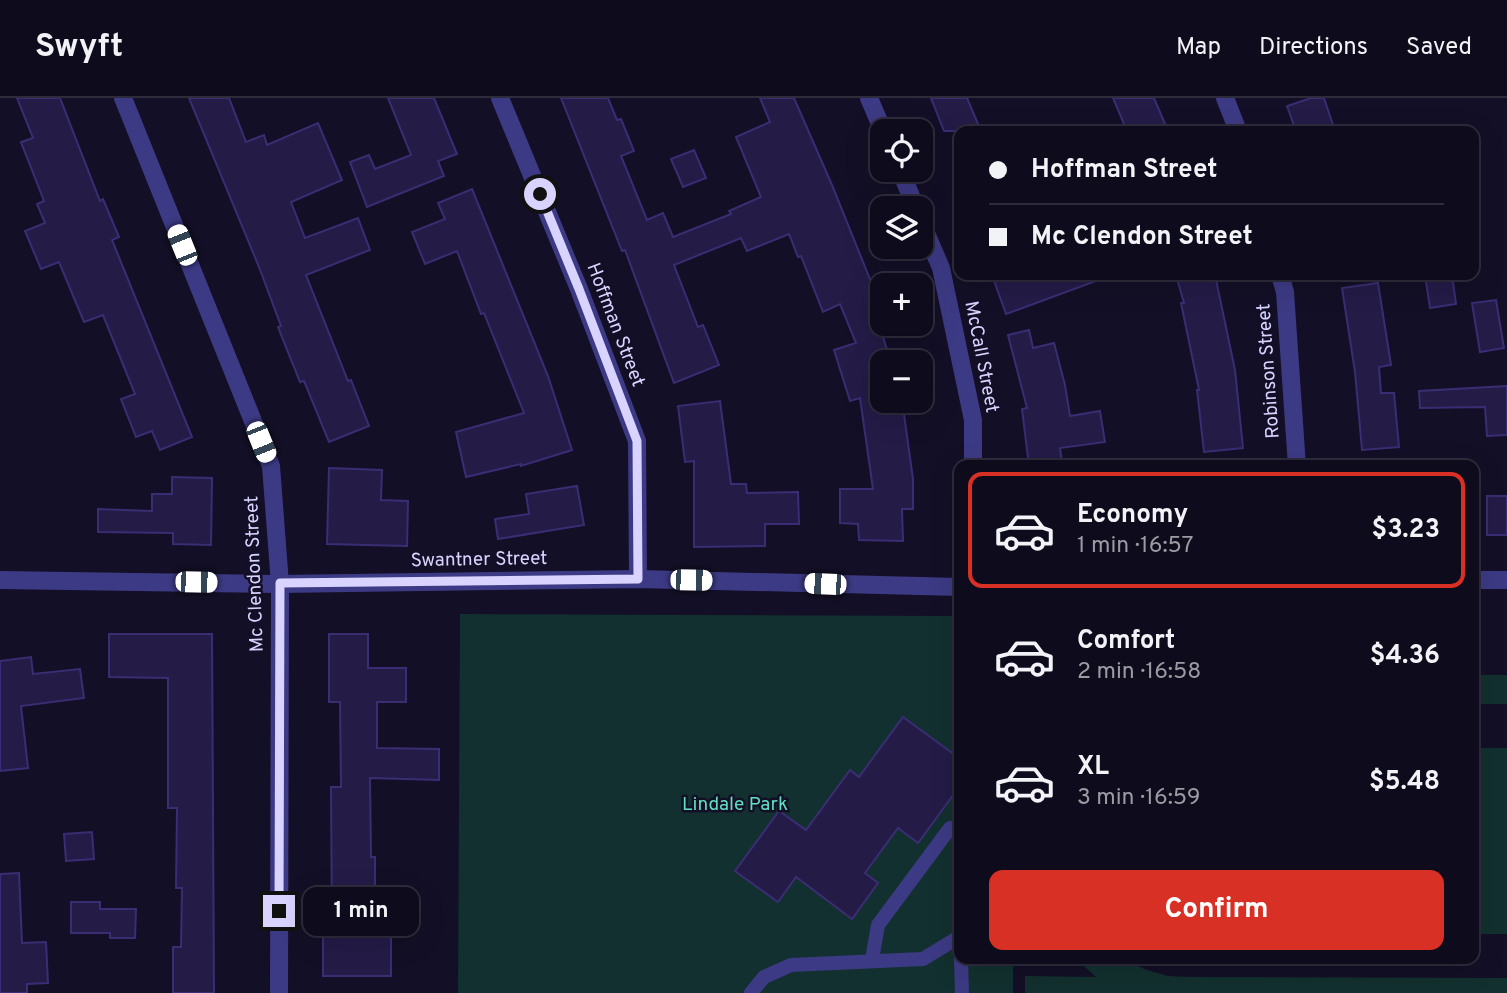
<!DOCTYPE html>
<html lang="en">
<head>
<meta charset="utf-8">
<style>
	body { margin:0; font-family:Overpass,sans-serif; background:#171425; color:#f1f3f6; height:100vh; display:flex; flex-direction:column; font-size:26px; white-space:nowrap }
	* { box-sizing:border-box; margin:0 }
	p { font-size:23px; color:#9b9ba3 }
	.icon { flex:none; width:38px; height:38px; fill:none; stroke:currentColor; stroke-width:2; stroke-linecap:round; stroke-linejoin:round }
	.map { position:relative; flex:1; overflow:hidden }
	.sheet { position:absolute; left:954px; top:362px; width:525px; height:504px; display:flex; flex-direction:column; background:#0e0b1c; border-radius:14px; box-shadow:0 7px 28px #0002,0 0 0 2px #2e2b3b }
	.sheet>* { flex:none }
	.banner { position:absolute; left:954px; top:28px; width:525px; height:154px; border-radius:14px; box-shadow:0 7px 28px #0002,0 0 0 2px #2e2b3b; display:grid; align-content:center; height:154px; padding:0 35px; background:#0e0b1c }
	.tools { position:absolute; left:870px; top:21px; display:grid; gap:14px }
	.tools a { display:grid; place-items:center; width:63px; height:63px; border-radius:14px; background:#0e0b1c; box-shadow:0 7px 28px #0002,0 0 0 2px #2e2b3b; font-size:35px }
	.end { position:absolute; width:32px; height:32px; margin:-16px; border:9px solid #d9d4ff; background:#111; box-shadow:0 0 0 4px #111 }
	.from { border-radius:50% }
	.bubble { position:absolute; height:49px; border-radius:14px; background:#0e0b1c; box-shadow:0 7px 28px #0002,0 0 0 2px #2e2b3b; font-size:23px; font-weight:700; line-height:49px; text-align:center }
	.car { position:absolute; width:21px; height:42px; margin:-21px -10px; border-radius:9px; box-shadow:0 0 5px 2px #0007; background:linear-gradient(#fff 24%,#345 0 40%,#fff 0 76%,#345 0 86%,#fff 0) }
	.banner b { display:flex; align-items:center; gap:24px; height:66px; font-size:26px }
	.banner b+b { border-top:2px solid #2e2b3b }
	.banner i { width:18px; height:18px; background:#f1f3f6 }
	ul { padding:12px 0 0; list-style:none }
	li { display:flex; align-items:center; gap:21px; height:116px; margin:0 14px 10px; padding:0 21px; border:4px solid transparent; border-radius:14px }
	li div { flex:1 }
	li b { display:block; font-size:26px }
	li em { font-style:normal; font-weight:700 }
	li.current { border-color:#d93025 }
	li>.icon { width:63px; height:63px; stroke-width:1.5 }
	.button { display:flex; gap:14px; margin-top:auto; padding:14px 35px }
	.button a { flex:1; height:80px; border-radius:14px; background:#d93025; color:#fff; font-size:28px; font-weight:700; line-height:80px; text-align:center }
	header { display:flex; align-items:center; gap:42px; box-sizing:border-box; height:98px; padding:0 35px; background:#0e0b1c; border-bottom:2px solid #2e2b3b }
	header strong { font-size:33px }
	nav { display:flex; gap:38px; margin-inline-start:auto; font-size:24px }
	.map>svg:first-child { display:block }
	.green { fill:#12302f }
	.building { fill:#241b47; stroke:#3b2d73; stroke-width:2 }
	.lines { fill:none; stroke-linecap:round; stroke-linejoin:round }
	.lane { stroke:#3d3a85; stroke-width:14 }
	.street { stroke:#3d3a85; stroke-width:18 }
	.route { stroke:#d9d4ff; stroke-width:9 }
	.labels { text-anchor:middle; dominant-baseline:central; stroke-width:5; stroke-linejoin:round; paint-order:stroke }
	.street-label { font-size:19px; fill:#d9d4ff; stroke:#130f26 }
	.park-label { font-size:19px; fill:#5fe0c0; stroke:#130f26 }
</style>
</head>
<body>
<header>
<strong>Swyft</strong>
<nav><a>Map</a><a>Directions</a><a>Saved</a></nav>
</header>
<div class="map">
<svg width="1507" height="895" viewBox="0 0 1507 895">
	<rect width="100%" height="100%" fill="#130f26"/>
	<g class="green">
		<polygon points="460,516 959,518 959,861 1013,861 1013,895 458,895"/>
		<rect x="1474" y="577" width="33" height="29"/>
		<rect x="1474" y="650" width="33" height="186"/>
		<polygon points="1076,861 1122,861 1147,872 1168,878 1189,879 1507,880 1507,895 1025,895 1025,878 1096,879"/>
	</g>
	<g class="building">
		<polygon points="17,0 60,0 100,103 103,101 119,139 112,142 192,339 160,352 152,333 136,339 121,301 135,296 103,217 84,224 59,164 41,171 25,133 45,125 37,106 44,103 21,44 33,40"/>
		<polygon points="189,0 229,0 246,44 264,37 267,47 318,25 342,82 291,104 305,140 358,120 370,152 306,177 348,283 351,282 369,328 329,344 304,283 300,284 278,229 281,228 259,169"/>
		<polygon points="388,0 434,0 457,56 438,63 444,78 367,109 350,64 369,57 375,71 411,57"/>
		<polygon points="561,0 608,0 617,22 621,21 634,53 621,58 647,122 663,115 673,139 731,116 729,113 761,99 736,39 770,24 760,0 794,0 832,87 882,211 875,214 891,264 882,264 882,311 903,309 913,381 913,411 902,411 903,443 859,442 858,426 840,425 840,391 873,391 860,300 850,303 834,252 856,245 840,206 823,214 801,158 798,159 789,136 747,153 741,140 674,167 698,229 703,227 719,267 674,285 625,152 622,153"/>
		<polygon points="931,0 967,0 981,33 944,33"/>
		<polygon points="1113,0 1154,0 1168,33 1127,33"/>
		<polygon points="1311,0 1324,0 1335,33 1296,33 1287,8"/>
		<polygon points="694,52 706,80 683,89 671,61"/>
		<polygon points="472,91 548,278 572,352 521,368 521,366 466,379 456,334 524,315 484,215 481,216 457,153 425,166 412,134 445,121 438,105"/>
		<polygon points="992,177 1106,177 1107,179 1006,216"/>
		<polygon points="1176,177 1215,177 1235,272 1243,350 1204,354 1197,292 1199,292 1181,205 1184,205"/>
		<polygon points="1425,177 1452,177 1456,206 1430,210"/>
		<polygon points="1378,185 1391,267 1379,269 1381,295 1394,295 1399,349 1362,352 1355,274 1342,190"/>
		<polygon points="1496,202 1504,250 1480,254 1472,205"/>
		<polygon points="1029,232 1033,250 1054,245 1065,287 1070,318 1100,313 1105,344 1060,350 1062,364 1029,368 1022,311 1027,310 1008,237"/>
		<polygon points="1507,288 1507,337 1487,338 1485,309 1420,310 1419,293"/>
		<polygon points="720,303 731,386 746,386 747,395 798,394 799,426 765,426 765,448 694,449 694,363 685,364 678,308"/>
		<polygon points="329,370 382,372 381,402 408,403 407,448 327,446"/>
		<polygon points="172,379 212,380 211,447 173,446 173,435 98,434 98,411 152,413 152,396 172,396"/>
		<polygon points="577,388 584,427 498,441 495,421 529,416 526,396"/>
		<rect x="1487" y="398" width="20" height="39"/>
		<polygon points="109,536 212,536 214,895 173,895 173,849 181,849 182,790 176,790 177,710 168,710 168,580 109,579"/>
		<polygon points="329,536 368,536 368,570 406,570 406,604 377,604 377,650 439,651 439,682 370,680 371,759 375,759 375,828 391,828 391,878 323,878 323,828 332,828 331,689 341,689 340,604 329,604"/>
		<polygon points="31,559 33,576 80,571 84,600 21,608 28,670 0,673 0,563"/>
		<polygon points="903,619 959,660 959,689 918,745 898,730 865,775 878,785 852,821 796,779 778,804 735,773 779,713 806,732 850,672 859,679"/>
		<polygon points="92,734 94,761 66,763 64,736"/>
		<polygon points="19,775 22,845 46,844 48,885 27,886 27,895 0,895 0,776"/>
		<polygon points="71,804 100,804 100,811 136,811 135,840 110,840 110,835 71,835"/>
	</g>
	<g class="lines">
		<g class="lane">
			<polyline points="961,861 962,895"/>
			<polyline points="872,862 878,827 950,730"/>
			<polyline points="751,895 764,879 791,867 923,861 959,839"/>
		</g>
		<g class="street">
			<polyline points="123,0 271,368 280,486 279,895"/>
			<polyline points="500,0 579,191 637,343 638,481"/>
			<polyline points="869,0 883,33"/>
			<polyline points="1225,0 1238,33"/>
			<polyline points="900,72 916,110"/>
			<polyline points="920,121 941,170 973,322 973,368"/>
			<polyline points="1280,177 1285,194 1297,368"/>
			<polyline points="0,482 280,486 638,481 959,489"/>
			<polyline points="1474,482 1507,482"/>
		</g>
	</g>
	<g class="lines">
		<polyline class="route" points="279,813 280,485 638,481 637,343 579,191 540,96"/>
	</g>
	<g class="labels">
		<g class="street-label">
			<text transform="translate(615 227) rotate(69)">Hoffman Street</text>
			<text transform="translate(981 259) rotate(79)">McCall Street</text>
			<text transform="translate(1269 273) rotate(-94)">Robinson Street</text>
			<text transform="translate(479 462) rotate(-1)">Swantner Street</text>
			<text transform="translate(255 476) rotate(-92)">Mc Clendon Street</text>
		</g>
		<g class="park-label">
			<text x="735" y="707">Lindale Park</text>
		</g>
	</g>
</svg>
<div class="tools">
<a><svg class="icon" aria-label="locate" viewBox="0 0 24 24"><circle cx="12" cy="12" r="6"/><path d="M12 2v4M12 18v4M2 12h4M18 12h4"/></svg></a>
<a><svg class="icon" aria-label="layers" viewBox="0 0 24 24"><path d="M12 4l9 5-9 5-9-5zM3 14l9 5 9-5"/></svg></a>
<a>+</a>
<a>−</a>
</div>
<i class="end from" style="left:540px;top:96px"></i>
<i class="end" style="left:279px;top:813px"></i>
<div class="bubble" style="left:303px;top:789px;width:116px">1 min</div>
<i class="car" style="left:182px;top:147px;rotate:338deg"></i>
<i class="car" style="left:261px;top:344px;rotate:158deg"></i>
<i class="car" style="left:691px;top:482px;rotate:91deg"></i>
<i class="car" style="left:196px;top:484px;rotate:91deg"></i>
<i class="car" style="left:825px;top:486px;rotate:272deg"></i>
<div class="banner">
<b><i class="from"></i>Hoffman Street</b>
<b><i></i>Mc Clendon Street</b>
</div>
<section class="sheet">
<ul>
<li class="current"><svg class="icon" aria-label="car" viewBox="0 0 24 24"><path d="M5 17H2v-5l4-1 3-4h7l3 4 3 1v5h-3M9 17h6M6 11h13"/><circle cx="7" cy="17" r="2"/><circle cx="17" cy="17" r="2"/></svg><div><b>Economy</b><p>1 min · 16:57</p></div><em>$3.23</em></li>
<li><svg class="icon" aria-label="car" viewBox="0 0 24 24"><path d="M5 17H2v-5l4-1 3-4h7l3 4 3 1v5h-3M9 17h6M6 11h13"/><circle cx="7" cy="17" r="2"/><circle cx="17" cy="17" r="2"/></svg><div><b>Comfort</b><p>2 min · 16:58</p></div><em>$4.36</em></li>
<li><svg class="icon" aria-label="car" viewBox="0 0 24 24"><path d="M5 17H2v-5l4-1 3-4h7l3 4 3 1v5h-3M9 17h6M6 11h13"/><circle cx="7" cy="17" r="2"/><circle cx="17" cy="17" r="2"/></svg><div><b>XL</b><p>3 min · 16:59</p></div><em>$5.48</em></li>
</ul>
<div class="button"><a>Confirm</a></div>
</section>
</div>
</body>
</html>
